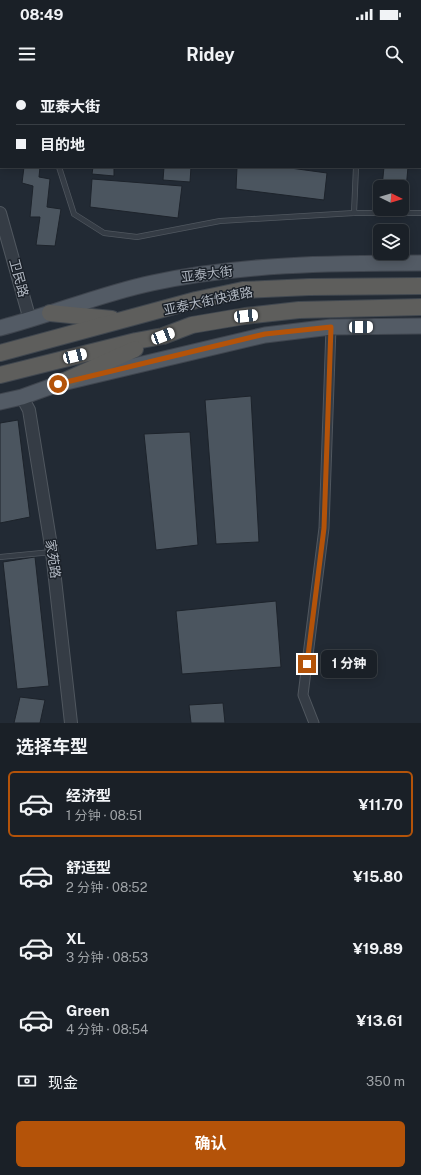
<!DOCTYPE html>
<html lang="zh">
<head>
<meta charset="utf-8">
<style>
	body { margin:0; font-family:"Public Sans","Noto Sans SC",sans-serif; background:#272d33; color:#f1f3f6; height:100vh; display:flex; flex-direction:column; font-size:15px; white-space:nowrap }
	* { box-sizing:border-box; margin:0 }
	p { font-size:13px; color:#9fa3a7 }
	.icon { flex:none; width:22px; height:22px; fill:none; stroke:currentColor; stroke-width:2; stroke-linecap:round; stroke-linejoin:round }
	.map { position:relative; height:643px; overflow:hidden }
	.panel { display:flex; flex-direction:column; background:#1a2027; flex:1 }
	.panel>* { flex:none }
	.guide { position:absolute; left:0px; top:0px; width:421px; height:88px; box-shadow:0 2px 10px #0003,0 0 0 1px #383e44; display:grid; align-content:center; height:88px; padding:0 16px; background:#1a2027 }
	.needle { width:26px; rotate:95deg }
	.fabs { position:absolute; left:373px; top:100px; display:grid; gap:8px }
	.fabs a { display:grid; place-items:center; width:36px; height:36px; border-radius:6px; background:#1a2027; box-shadow:0 2px 10px #0003,0 0 0 1px #383e44; font-size:20px }
	.end { position:absolute; width:18px; height:18px; margin:-9px; border:5px solid #b45309; background:#fff; box-shadow:0 0 0 2px #fff }
	.from { border-radius:50% }
	.bubble { position:absolute; height:28px; border-radius:6px; background:#1a2027; box-shadow:0 2px 10px #0003,0 0 0 1px #383e44; font-size:13px; font-weight:700; line-height:28px; text-align:center }
	.car { position:absolute; width:12px; height:24px; margin:-12px -6px; border-radius:5px; box-shadow:0 0 3px 1px #0007; background:linear-gradient(#fff 24%,#345 0 40%,#fff 0 76%,#345 0 86%,#fff 0) }
	.guide b { display:flex; align-items:center; gap:14px; height:38px; font-size:15px }
	.guide b+b { border-top:1px solid #383e44 }
	.guide i { width:10px; height:10px; background:#f1f3f6 }
	ul { padding:0; list-style:none }
	li { display:flex; align-items:center; gap:12px; height:66px; margin:0 8px 6px; padding:0 8px; border:2px solid transparent; border-radius:6px }
	li div { flex:1 }
	li b { display:block; font-size:15px }
	li em { font-style:normal; font-weight:700 }
	li.current { border-color:#b45309 }
	li>.icon { width:36px; height:36px; stroke-width:1.5 }
	h2 { padding:0 16px; font-size:18px; line-height:48px }
	.pay { display:flex; align-items:center; gap:10px; height:44px; padding:0 16px; font-size:15px }
	.pay p { margin-inline-start:auto }
	.action { display:flex; gap:8px; margin-top:auto; padding:8px 16px }
	.action a { flex:1; height:46px; border-radius:6px; background:#b45309; color:#fff; font-size:16px; font-weight:700; line-height:46px; text-align:center }
	.status { display:flex; justify-content:space-between; align-items:center; height:28px; padding:0 20px; background:#1a2027; direction:ltr }
	.status svg { height:11px; fill:currentColor }
	header { display:flex; justify-content:space-between; align-items:center; height:52px; padding:0 16px; background:#1a2027; font-size:18px; font-weight:700 }
	.map>svg:first-child { display:block }
	.building { fill:#4b555f; stroke:#1d232b }
	.lines { fill:none; stroke-linecap:round; stroke-linejoin:round }
	.service-casing { stroke:#50575f; stroke-width:6 }
	.minor-casing { stroke:#50575f; stroke-width:11 }
	.tertiary-casing { stroke:#50575f; stroke-width:14 }
	.primary-casing { stroke:#3f454e; stroke-width:17 }
	.trunk-casing { stroke:#40474f; stroke-width:18 }
	.service { stroke:#353c45; stroke-width:4.5 }
	.minor { stroke:#353c45; stroke-width:9 }
	.tertiary { stroke:#353c45; stroke-width:12 }
	.primary { stroke:#535b65; stroke-width:15 }
	.trunk { stroke:#5e5e5c; stroke-width:16 }
	.route { stroke:#b45309; stroke-width:5 }
	.labels { text-anchor:middle; dominant-baseline:central; stroke-width:3; stroke-linejoin:round; paint-order:stroke }
	.street-label { font-size:13px; fill:#b0b7c1; stroke:#1b2129 }
</style>
</head>
<body>
<div class="status"><b>08:49</b><svg viewBox="0 0 49 12"><path d="M0 12V9h3v3zM5 12V6h3v6zM10 12V3h3v9zM15 12V0h3v12zM26 1h20v11H26zM47 4h2v5h-2z"/></svg></div>
<header><svg class="icon" aria-label="menu" viewBox="0 0 24 24"><path d="M4 6h16M4 12h16M4 18h16"/></svg>Ridey<svg class="icon" aria-label="search" viewBox="0 0 24 24"><circle cx="10" cy="10" r="6"/><path d="M15 15l6 6"/></svg></header>
<div class="map">
<svg width="421" height="643" viewBox="0 0 421 643">
	<rect width="100%" height="100%" fill="#222a34"/>
	<g class="building">
		<polygon points="24,87 40,87 39,97 50,99 47,127 61,129 55,166 36,165 40,137 30,137 33,106 22,103"/>
		<polygon points="93,87 114,87 114,96 92,94"/>
		<polygon points="164,87 191,87 190,102 163,100"/>
		<polygon points="237,87 283,87 327,93 324,120 236,109"/>
		<polygon points="384,87 408,87 406,109 402,109 402,107 382,107"/>
		<polygon points="92,99 182,106 178,138 90,127"/>
		<polygon points="251,316 259,462 216,464 205,320"/>
		<polygon points="18,340 30,437 0,443 0,343"/>
		<polygon points="190,352 198,465 156,470 144,354"/>
		<polygon points="35,477 49,606 17,609 3,482"/>
		<polygon points="276,521 281,587 182,594 176,531"/>
		<polygon points="20,617 45,620 40,643 14,643"/>
		<polygon points="223,623 225,643 191,643 189,625"/>
	</g>
	<g class="lines">
		<g class="service-casing">
			<g id="service">
				<polyline points="68,1 68,0"/>
				<polyline points="359,1 359,0"/>
				<polyline points="59,87 74,134 104,153 137,157 220,141 354,133 421,133"/>
				<polyline points="354,133 356,87"/>
				<polyline points="0,477 52,472"/>
			</g>
		</g>
		<g class="minor-casing">
			<polyline id="minor" points="314,643 303,615 324,448 331,247"/>
		</g>
		<g class="tertiary-casing">
			<g id="tertiary">
				<polyline points="0,133 30,240"/>
				<polyline points="22,317 29,330 52,472 71,643"/>
			</g>
		</g>
		<g class="primary-casing">
			<g id="primary">
				<path d="M0,248C51,235 100,214 152,203C239,184 332,183 421,183"/>
				<polyline points="0,322 22,317 58,304 265,255 331,247 421,246"/>
			</g>
		</g>
		<g class="trunk-casing">
			<g id="trunk">
				<polyline points="50,233 112,239"/>
				<polyline points="0,273 196,220 243,210 309,207 421,206"/>
				<polyline points="0,295 136,261 163,256 192,245 245,236 299,230 421,227"/>
				<polyline points="58,304 135,269"/>
			</g>
		</g>
		<use href="#service" class="service"/>
		<use href="#minor" class="minor"/>
		<use href="#tertiary" class="tertiary"/>
		<use href="#primary" class="primary"/>
		<use href="#trunk" class="trunk"/>
	</g>
	<g class="lines">
		<polyline class="route" points="58,304 265,254 331,247 324,448 307,584"/>
	</g>
	<g class="labels">
		<g class="street-label">
			<text transform="translate(207 194) rotate(-7)">亚泰大街</text>
			<text transform="translate(19 198) rotate(75)">卫民路</text>
			<text transform="translate(208 221) rotate(-12)">亚泰大街快速路</text>
			<text transform="translate(53 479) rotate(82)">家苑路</text>
		</g>
	</g>
</svg>
<div class="fabs">
<a><svg class="needle" viewBox="-14 -14 28 28"><path d="M0-13l5 13h-10z" fill="#e53935"/><path d="M0 13l5-13h-10z" fill="#9fa3a7"/></svg></a>
<a><svg class="icon" aria-label="layers" viewBox="0 0 24 24"><path d="M12 4l9 5-9 5-9-5zM3 14l9 5 9-5"/></svg></a>
</div>
<i class="end from" style="left:58px;top:304px"></i>
<i class="end" style="left:307px;top:584px"></i>
<div class="bubble" style="left:321px;top:570px;width:56px">1 分钟</div>
<i class="car" style="left:246px;top:236px;rotate:84deg"></i>
<i class="car" style="left:361px;top:247px;rotate:89deg"></i>
<i class="car" style="left:163px;top:256px;rotate:69deg"></i>
<i class="car" style="left:75px;top:276px;rotate:76deg"></i>
<div class="guide">
<b><i class="from"></i>亚泰大街</b>
<b><i></i>目的地</b>
</div>
</div>
<section class="panel">
<h2>选择车型</h2>
<ul>
<li class="current"><svg class="icon" aria-label="car" viewBox="0 0 24 24"><path d="M5 17H2v-5l4-1 3-4h7l3 4 3 1v5h-3M9 17h6M6 11h13"/><circle cx="7" cy="17" r="2"/><circle cx="17" cy="17" r="2"/></svg><div><b>经济型</b><p>1 分钟 · 08:51</p></div><em>¥11.70</em></li>
<li><svg class="icon" aria-label="car" viewBox="0 0 24 24"><path d="M5 17H2v-5l4-1 3-4h7l3 4 3 1v5h-3M9 17h6M6 11h13"/><circle cx="7" cy="17" r="2"/><circle cx="17" cy="17" r="2"/></svg><div><b>舒适型</b><p>2 分钟 · 08:52</p></div><em>¥15.80</em></li>
<li><svg class="icon" aria-label="car" viewBox="0 0 24 24"><path d="M5 17H2v-5l4-1 3-4h7l3 4 3 1v5h-3M9 17h6M6 11h13"/><circle cx="7" cy="17" r="2"/><circle cx="17" cy="17" r="2"/></svg><div><b>XL</b><p>3 分钟 · 08:53</p></div><em>¥19.89</em></li>
<li><svg class="icon" aria-label="car" viewBox="0 0 24 24"><path d="M5 17H2v-5l4-1 3-4h7l3 4 3 1v5h-3M9 17h6M6 11h13"/><circle cx="7" cy="17" r="2"/><circle cx="17" cy="17" r="2"/></svg><div><b>Green</b><p>4 分钟 · 08:54</p></div><em>¥13.61</em></li>
</ul>
<div class="pay"><svg class="icon" aria-label="cash" viewBox="0 0 24 24"><path d="M3 7h18v10H3z"/><circle cx="12" cy="12" r="2"/></svg>现金<p>350 m</p></div>
<div class="action"><a>确认</a></div>
</section>
</body>
</html>
